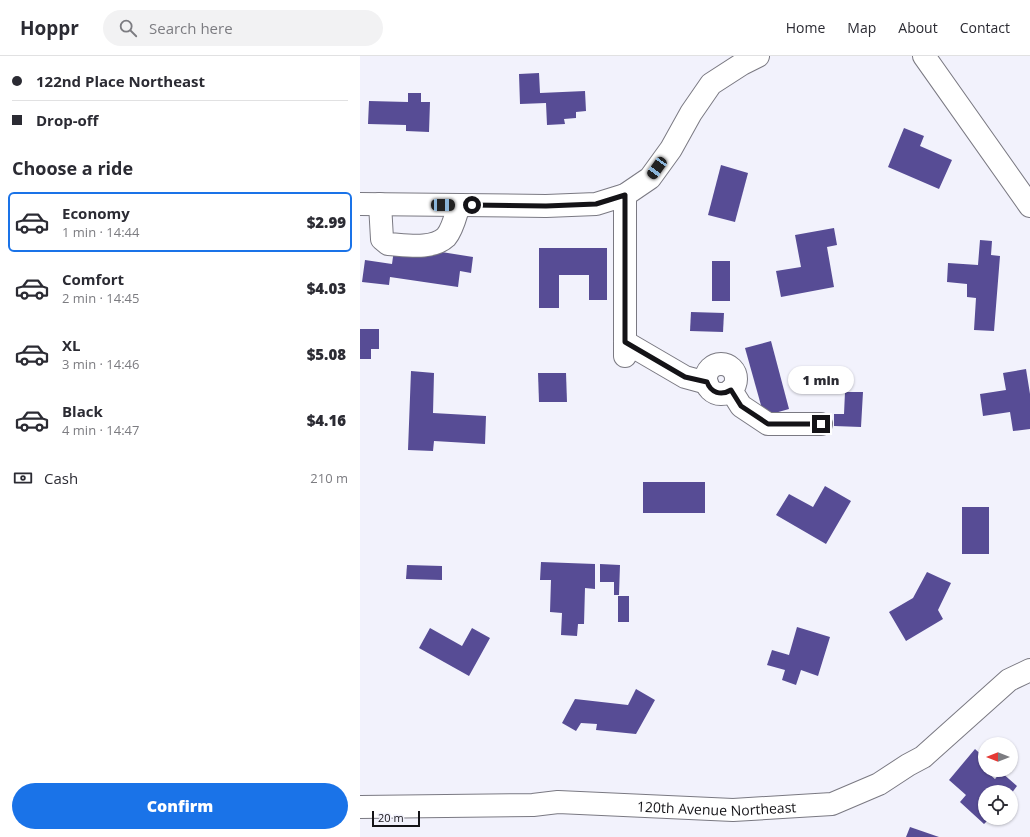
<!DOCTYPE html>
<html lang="en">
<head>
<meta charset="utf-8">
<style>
	body { margin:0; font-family:"Open Sans",sans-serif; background:#f2f2f3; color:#2b2b33; height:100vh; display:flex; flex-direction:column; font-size:15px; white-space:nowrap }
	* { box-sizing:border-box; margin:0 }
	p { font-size:13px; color:#7c7c81 }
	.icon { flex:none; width:22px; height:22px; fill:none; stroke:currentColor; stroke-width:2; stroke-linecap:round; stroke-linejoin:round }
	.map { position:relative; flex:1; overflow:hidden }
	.details { display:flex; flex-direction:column; background:#fff; width:360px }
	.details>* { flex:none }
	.guide { display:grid; align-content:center; height:88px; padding:0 12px; background:#fff }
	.needle { width:26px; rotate:270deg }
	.fabs { position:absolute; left:618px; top:681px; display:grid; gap:8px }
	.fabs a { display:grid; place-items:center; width:40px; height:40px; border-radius:50%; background:#fff; box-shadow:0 1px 3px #0004; font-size:20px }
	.scale { position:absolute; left:12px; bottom:10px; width:48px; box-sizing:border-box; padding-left:4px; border:2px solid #141317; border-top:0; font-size:11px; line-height:14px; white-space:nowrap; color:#141317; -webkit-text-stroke:3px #f2f2fc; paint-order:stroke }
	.end { position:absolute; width:18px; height:18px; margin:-9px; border:5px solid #141317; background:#fff; box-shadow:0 0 0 2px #fff }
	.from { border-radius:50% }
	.bubble { position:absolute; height:28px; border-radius:14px; background:#fff; box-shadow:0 1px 3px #0004; font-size:13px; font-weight:800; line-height:28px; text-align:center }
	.car { position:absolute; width:12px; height:24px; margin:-12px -6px; border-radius:5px; box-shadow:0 0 3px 1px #0007; background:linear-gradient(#222 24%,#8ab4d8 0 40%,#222 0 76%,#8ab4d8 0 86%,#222 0) }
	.guide b { display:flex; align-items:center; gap:14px; height:38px; font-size:15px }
	.guide b+b { border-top:1px solid #e1e1e2 }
	.guide i { width:10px; height:10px; background:#2b2b33 }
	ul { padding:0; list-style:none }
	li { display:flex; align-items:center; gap:12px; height:60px; margin:0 8px 6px; padding:0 4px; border:2px solid transparent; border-radius:6px }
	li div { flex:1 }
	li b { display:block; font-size:15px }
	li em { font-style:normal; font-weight:800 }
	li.selected { border-color:#1a73e8 }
	li>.icon { width:36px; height:36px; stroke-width:1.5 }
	h2 { padding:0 12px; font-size:18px; line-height:48px }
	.pay { display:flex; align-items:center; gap:10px; height:44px; padding:0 12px; font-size:15px }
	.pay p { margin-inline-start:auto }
	.primary-button { display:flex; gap:8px; margin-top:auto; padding:8px 12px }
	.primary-button a { flex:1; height:46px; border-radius:24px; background:#1a73e8; color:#fff; font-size:16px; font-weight:800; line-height:46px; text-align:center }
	header { display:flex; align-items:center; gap:24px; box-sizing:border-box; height:56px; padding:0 20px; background:#fff; border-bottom:1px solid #e1e1e2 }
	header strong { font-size:19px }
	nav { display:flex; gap:22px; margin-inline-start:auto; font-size:14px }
	.search { width:280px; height:36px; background:#f2f2f3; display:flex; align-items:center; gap:10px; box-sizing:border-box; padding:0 14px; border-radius:22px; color:#7c7c81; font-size:15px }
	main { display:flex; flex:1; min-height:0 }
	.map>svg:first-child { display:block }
	.building { fill:#574c95 }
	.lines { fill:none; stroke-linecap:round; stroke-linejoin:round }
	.minor-casing { stroke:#7a7982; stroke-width:24 }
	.minor { stroke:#fff; stroke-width:22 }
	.route { stroke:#141317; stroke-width:5 }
	.labels { text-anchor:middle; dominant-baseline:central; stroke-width:4; stroke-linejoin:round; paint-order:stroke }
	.street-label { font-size:14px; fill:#141317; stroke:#f2f2fc }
</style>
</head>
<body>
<header>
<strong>Hoppr</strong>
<div class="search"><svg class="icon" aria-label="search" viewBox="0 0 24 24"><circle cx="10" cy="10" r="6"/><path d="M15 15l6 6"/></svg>Search here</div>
<nav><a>Home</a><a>Map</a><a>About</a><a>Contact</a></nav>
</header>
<main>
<section class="details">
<div class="guide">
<b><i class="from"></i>122nd Place Northeast</b>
<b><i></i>Drop-off</b>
</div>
<h2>Choose a ride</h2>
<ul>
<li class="selected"><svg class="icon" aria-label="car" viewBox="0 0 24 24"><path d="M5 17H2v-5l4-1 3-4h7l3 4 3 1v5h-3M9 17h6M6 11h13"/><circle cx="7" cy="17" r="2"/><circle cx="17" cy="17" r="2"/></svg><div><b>Economy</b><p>1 min · 14:44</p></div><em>$2.99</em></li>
<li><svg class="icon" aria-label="car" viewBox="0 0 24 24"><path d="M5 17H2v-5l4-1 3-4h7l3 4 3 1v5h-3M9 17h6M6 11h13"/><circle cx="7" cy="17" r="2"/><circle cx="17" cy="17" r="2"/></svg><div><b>Comfort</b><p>2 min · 14:45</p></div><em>$4.03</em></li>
<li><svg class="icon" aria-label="car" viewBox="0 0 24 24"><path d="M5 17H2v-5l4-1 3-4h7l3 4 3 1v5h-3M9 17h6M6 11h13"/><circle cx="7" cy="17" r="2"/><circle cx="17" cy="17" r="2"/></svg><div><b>XL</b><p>3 min · 14:46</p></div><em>$5.08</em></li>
<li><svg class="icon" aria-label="car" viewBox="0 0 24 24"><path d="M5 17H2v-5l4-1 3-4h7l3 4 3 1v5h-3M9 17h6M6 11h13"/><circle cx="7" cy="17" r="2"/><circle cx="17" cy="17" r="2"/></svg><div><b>Black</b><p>4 min · 14:47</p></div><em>$4.16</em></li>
</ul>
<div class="pay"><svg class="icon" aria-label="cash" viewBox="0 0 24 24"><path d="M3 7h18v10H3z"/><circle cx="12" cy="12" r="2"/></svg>Cash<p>210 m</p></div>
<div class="primary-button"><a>Confirm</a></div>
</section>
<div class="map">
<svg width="670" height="781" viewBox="0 0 670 781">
	<rect width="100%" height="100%" fill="#f2f2fc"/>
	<g class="building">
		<polygon points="179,17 180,37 225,35 226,55 216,56 216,62 204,63 205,68 187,69 186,47 160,48 159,18"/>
		<polygon points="48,37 61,37 61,46 70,46 69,76 46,75 46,69 8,68 9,45 48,46"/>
		<polygon points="544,72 564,80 560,90 592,104 579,133 528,111"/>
		<polygon points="361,109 388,117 375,166 348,159"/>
		<polygon points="474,172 477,189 467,191 474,231 421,241 416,215 441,211 435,179"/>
		<polygon points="620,184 632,185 631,199 640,200 634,275 614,274 616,242 607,241 607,228 587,226 588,207 618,209"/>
		<polygon points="179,192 247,192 247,244 229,244 229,219 199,219 199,252 179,252"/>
		<polygon points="34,194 69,194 113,201 111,217 100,215 98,231 30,221 29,229 2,226 5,204 32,208"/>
		<rect x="352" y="205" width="18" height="40"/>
		<polygon points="331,256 364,257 363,276 330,275"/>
		<polygon points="0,273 19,273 19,293 11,293 11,303 0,303"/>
		<polygon points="411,285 429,353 404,360 385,292"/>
		<polygon points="666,313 670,338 670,373 653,375 650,356 623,360 620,338 646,334 643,317"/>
		<polygon points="51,315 74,317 73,357 126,360 125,388 74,385 73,395 48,394"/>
		<polygon points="178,317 206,317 207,346 179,346"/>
		<polygon points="485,336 503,336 501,371 474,370 474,358 484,358"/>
		<rect x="283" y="426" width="62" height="31"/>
		<polygon points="465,430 491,445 466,488 416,459 429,438 453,451"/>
		<rect x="602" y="451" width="27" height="47"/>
		<polygon points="181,506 235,508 235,533 225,532 224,568 218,568 217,580 201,579 202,557 190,556 191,524 180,524"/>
		<polygon points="240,508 260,509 259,539 254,539 254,526 240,526"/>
		<polygon points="47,509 82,510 82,524 46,523"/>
		<polygon points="567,516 591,527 578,554 583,563 546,585 529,556 553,542"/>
		<rect x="258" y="540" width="11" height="26"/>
		<polygon points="437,571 470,581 458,620 441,614 436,629 422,624 425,614 407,609 412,594 429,599"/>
		<polygon points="70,572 102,590 112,572 130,582 109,620 59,592"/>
		<polygon points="276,633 295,644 276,678 236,674 237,668 221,667 216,675 202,667 215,643 268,649"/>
		<polygon points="615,693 625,702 625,714 633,714 629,718 635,723 641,716 657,730 651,738 651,736 625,736 625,762 630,762 624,768 600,746 606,739 589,724"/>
		<polygon points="550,771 579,781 546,781"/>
	</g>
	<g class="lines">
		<g class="minor-casing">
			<g id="minor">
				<polyline points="564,0 670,150"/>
				<polyline points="0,148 186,150 236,148 265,139 290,122 311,93 331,57 351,28 382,8 398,0"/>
				<path d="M20,148L22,183L28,188C46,189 72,194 86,181C93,173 96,158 99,149"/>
				<polyline points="265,286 325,321 347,327"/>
				<polyline points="265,300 265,139"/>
				<circle cx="361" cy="323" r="15"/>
				<polyline points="371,334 381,350 408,368 461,368"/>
				<path id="s1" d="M0,751L173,749L198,746L373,754L472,748L519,728L548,709L563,701L649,624L670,614"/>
			</g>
		</g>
		<use href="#minor" class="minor"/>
	</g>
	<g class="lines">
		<path class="route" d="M112,149L186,150L236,148L265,139V286L325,321L347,326C351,337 361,340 371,334L381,350L408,368H461"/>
	</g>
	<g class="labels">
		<g class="street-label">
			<text stroke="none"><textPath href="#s1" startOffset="357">120th Avenue Northeast</textPath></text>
		</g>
	</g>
</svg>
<div class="fabs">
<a><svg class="needle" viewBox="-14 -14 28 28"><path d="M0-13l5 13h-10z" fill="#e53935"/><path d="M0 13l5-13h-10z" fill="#7c7c81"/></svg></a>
<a><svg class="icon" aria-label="locate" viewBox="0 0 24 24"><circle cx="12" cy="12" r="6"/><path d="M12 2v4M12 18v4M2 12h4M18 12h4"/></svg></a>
</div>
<div class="scale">20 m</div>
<i class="end from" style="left:112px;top:149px"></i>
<i class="end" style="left:461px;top:368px"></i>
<div class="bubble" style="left:428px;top:310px;width:66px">1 min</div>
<i class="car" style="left:297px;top:112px;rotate:216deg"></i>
<i class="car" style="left:83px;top:149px;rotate:91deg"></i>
</div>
</main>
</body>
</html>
